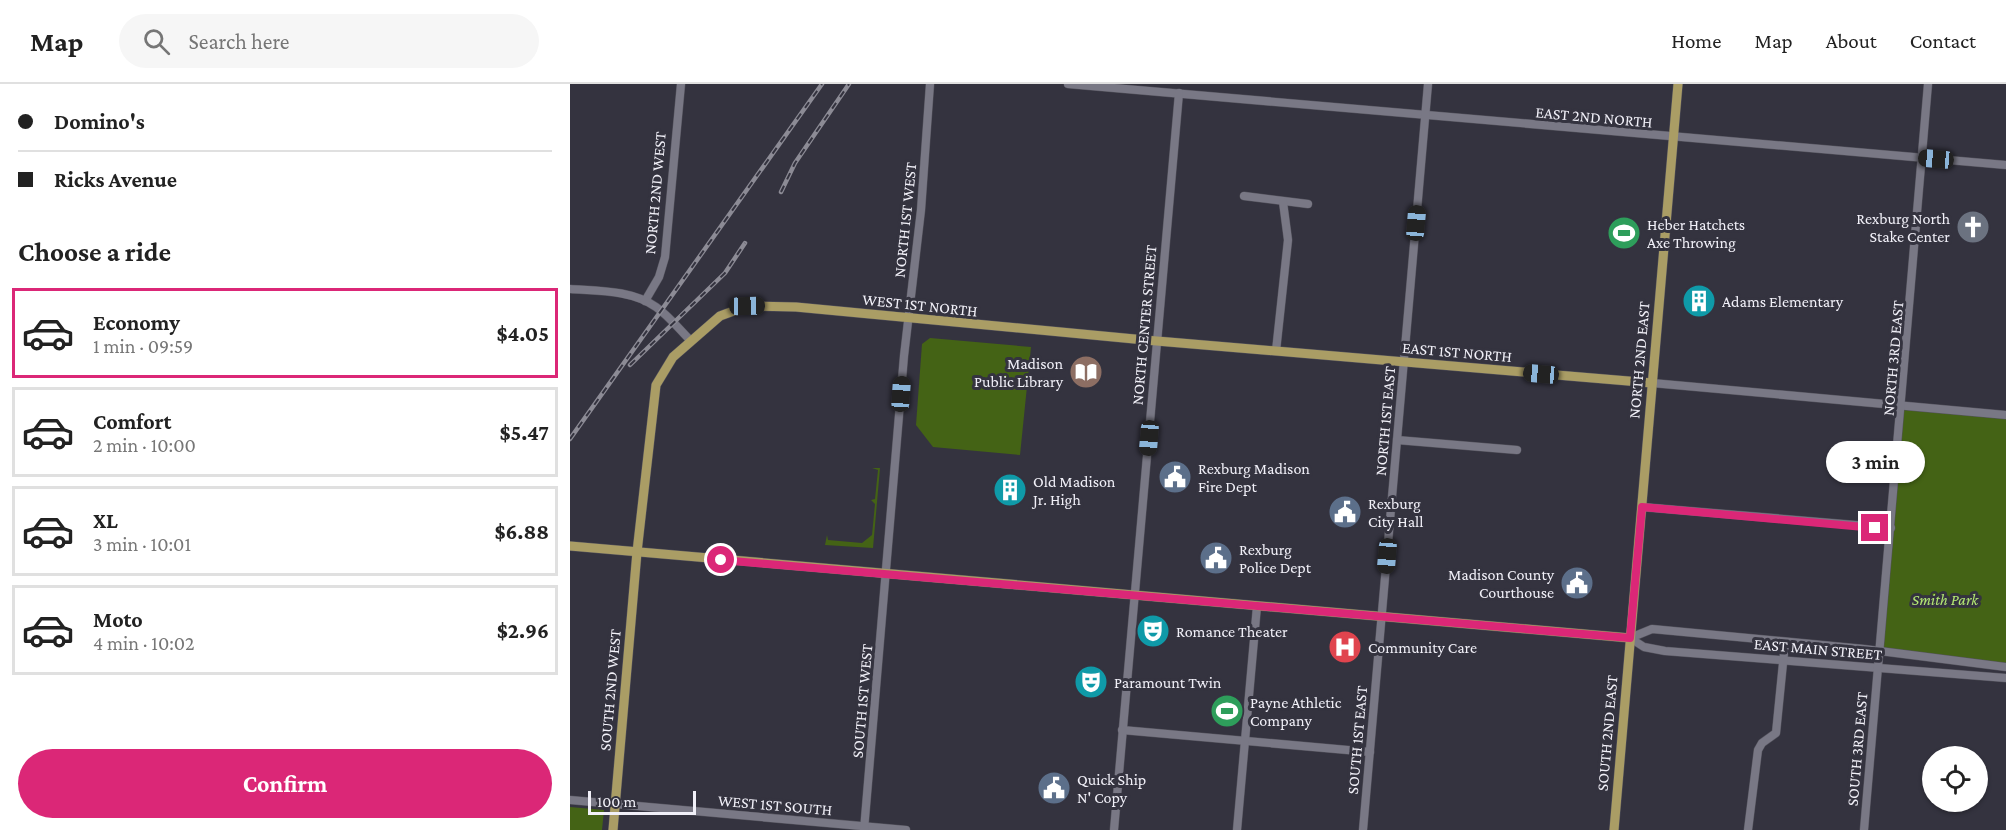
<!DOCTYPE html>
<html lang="en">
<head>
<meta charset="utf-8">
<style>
	body { margin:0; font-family:"Crimson Pro",serif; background:#f6f6f6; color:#222; height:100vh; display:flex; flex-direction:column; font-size:22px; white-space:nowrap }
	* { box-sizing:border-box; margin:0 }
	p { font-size:20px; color:#767676 }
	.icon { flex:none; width:33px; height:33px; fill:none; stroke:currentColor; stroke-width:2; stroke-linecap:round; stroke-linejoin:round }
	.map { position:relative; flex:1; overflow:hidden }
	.sheet { display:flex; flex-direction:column; background:#fff; width:570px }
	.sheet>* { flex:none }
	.top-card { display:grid; align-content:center; height:132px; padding:0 18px; background:#fff }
	.fabs { position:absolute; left:1352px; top:662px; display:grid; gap:12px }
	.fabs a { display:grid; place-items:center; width:66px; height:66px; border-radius:50%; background:#fff; box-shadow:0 2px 4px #0004; font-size:30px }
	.scale { position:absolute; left:18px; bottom:15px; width:108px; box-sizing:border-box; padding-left:6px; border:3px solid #f1f0f8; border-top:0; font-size:16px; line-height:21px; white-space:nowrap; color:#f1f0f8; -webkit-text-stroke:4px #34333f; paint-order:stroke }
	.end { position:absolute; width:27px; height:27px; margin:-14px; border:8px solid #db2777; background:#fff; box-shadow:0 0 0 3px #fff }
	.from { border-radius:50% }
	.bubble { position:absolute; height:42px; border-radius:21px; background:#fff; box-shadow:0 2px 4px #0004; font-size:20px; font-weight:700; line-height:42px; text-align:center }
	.car { position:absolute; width:18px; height:36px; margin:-18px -9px; border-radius:8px; box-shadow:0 0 4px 2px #0007; background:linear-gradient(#222 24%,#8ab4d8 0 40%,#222 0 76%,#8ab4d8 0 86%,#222 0) }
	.top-card b { display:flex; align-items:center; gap:21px; height:57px; font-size:22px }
	.top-card b+b { border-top:2px solid #e0e0e0 }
	.top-card i { width:15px; height:15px; background:#222 }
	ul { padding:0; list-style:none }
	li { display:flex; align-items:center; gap:18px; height:90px; margin:0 12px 9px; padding:0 6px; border:3px solid #e0e0e0; border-radius:0px }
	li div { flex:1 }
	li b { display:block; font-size:22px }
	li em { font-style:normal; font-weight:700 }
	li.current { border-color:#db2777 }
	li>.icon { width:54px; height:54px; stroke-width:1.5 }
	h2 { padding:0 18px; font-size:27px; line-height:72px }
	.primary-button { display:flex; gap:12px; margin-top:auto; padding:12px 18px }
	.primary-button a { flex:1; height:69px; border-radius:36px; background:#db2777; color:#fff; font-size:24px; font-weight:700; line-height:69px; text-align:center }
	header { display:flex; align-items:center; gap:36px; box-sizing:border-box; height:84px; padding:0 30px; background:#fff; border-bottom:2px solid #e0e0e0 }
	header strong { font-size:28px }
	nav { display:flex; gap:33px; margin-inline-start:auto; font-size:21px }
	.search { width:420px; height:54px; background:#f6f6f6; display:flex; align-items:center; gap:15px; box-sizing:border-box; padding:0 21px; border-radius:33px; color:#767676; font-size:22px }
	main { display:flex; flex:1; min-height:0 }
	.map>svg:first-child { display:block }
	.green { fill:#446315 }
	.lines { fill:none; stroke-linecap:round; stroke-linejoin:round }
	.minor-casing { stroke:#53525c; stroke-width:9 }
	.major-casing { stroke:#53525c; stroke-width:10 }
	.minor { stroke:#797885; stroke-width:8 }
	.major { stroke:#aa9d65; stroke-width:9 }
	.rail-casing { stroke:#8c8b95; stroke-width:4.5 }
	.rail { stroke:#34333f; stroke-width:2; stroke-dasharray:7; stroke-linecap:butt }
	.route { stroke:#db2777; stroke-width:8 }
	.labels { text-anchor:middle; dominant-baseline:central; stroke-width:6; stroke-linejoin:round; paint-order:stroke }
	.street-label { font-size:16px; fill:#f1f0f8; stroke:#34333f }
	.poi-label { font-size:16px; fill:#f1f0f8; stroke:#34333f; text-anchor:start }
	.park-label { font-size:16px; font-style:italic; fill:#b4e974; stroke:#34333f }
</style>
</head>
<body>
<header>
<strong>Map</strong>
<div class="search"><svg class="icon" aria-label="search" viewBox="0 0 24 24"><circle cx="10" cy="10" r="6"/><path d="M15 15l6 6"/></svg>Search here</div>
<nav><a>Home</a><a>Map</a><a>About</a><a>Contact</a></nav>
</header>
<main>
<section class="sheet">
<div class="top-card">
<b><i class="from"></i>Domino's</b>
<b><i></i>Ricks Avenue</b>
</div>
<h2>Choose a ride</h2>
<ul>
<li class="current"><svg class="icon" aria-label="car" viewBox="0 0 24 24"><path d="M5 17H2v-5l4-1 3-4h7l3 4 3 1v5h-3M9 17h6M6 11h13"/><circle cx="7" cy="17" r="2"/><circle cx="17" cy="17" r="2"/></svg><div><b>Economy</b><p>1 min · 09:59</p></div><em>$4.05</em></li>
<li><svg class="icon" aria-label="car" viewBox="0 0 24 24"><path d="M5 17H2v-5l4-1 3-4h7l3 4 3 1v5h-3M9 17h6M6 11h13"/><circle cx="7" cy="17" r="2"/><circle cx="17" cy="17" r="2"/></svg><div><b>Comfort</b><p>2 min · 10:00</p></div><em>$5.47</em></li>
<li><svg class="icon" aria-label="car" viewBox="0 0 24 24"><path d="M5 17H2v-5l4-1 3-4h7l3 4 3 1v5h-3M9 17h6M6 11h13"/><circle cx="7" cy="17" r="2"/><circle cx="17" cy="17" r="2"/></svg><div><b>XL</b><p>3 min · 10:01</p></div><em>$6.88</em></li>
<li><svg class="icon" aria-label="car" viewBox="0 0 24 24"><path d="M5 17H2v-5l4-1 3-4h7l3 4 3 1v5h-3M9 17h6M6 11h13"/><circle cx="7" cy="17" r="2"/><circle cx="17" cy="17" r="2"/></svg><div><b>Moto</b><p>4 min · 10:02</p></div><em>$2.96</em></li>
</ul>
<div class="primary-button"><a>Confirm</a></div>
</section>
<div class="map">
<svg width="1436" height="746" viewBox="0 0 1436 746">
	<rect width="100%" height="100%" fill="#34333f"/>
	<g class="green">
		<polygon points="360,254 461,263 450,371 363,363 346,341 352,260"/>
		<polygon points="1332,321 1436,331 1436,583 1310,568"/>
		<polygon points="302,384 310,384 303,464 255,461 257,451 258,456 292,459 302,451 305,420 301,416 305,415 308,386"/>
		<polygon points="0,723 34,726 32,746 0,746"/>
	</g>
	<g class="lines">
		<g class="minor-casing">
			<g id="minor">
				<polyline points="498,0 1436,81"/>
				<polyline points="674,112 738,120"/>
				<path d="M0,205C29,207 62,206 86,223C99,232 109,245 120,256"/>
				<polyline points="75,217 89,193 95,173 111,0"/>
				<polyline points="706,267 718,156 713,118"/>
				<polyline points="1082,299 1436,331"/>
				<polyline points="827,356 947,366"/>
				<polyline points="1072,423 1321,444"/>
				<polyline points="1060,554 1074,563 1095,567 1436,594"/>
				<polyline points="1060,554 1082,545 1294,565 1436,583"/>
				<polyline points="552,646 800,668"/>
				<polyline points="0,716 336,746"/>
				<polyline points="294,746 334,272 351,126 360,0"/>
				<polyline points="544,746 609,9"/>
				<polyline points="667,746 687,522"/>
				<polyline points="793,746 858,0"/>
				<polyline points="1178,746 1188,666 1192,659 1206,649 1215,559"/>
				<polyline points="1294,746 1358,0"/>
			</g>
		</g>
		<g class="major-casing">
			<g id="major">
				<polyline points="0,462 1060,554"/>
				<polyline points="43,746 67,468 86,301 103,273 150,232 177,222 226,223 575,256 1082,299"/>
				<polyline points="1044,746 1108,0"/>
			</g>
		</g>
		<use href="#minor" class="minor"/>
		<use href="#major" class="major"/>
		<g class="rail-casing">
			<g id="rail">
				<polyline points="211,108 225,79 279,0"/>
				<polyline points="60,281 155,189 175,159"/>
				<polyline points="0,355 252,0"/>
			</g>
		</g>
		<use href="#rail" class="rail"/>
	</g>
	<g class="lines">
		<polyline class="route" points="151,476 1060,554 1072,423 1305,444"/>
	</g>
	<defs>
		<g id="church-disc" transform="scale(1.725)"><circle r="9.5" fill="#6b7280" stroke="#34333f"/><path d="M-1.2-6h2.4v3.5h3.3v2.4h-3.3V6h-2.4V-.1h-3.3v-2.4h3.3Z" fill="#fff"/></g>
		<g id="stadium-disc" transform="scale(1.725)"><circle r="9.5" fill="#2e9e5b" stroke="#34333f"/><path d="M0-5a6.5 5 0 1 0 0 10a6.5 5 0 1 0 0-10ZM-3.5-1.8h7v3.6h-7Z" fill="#fff"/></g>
		<g id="building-disc" transform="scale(1.725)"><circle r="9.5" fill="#0f9aa8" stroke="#34333f"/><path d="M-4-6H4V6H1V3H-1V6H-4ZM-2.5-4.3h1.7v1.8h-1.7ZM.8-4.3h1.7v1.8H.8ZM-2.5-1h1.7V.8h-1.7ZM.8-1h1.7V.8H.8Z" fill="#fff"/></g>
		<g id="library-disc" transform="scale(1.725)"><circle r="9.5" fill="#8d6e63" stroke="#34333f"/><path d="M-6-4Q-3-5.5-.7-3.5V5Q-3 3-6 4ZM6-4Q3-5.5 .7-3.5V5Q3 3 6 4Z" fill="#fff"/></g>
		<g id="civic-disc" transform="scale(1.725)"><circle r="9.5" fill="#5c6f8a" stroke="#34333f"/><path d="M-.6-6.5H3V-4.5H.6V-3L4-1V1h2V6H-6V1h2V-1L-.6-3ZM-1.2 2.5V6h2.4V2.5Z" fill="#fff"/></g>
		<g id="theatre-disc" transform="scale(1.725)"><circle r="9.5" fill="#0f9aa8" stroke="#34333f"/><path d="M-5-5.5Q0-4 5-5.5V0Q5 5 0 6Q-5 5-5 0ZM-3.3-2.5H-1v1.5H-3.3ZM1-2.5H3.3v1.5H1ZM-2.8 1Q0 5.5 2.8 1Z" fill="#fff"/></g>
		<g id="hospital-disc" transform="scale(1.725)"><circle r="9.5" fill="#e0444e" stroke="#34333f"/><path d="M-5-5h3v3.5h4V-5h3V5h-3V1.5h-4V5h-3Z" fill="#fff"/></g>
	</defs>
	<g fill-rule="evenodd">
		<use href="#church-disc" x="1403" y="143"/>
		<use href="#stadium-disc" x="1054" y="149"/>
		<use href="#building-disc" x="1129" y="217"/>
		<use href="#library-disc" x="516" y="288"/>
		<use href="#civic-disc" x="605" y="393"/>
		<use href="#building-disc" x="440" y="406"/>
		<use href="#civic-disc" x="775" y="428"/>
		<use href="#civic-disc" x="646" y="474"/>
		<use href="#civic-disc" x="1007" y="499"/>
		<use href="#theatre-disc" x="583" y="547"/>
		<use href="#hospital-disc" x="775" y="563"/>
		<use href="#theatre-disc" x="521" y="598"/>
		<use href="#stadium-disc" x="657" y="627"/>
		<use href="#civic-disc" x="484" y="704"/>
	</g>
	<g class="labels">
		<g class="street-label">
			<text transform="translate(1024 33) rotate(5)">EAST 2ND NORTH</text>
			<text transform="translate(85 109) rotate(-85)">NORTH 2ND WEST</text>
			<text transform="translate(335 136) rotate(-84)">NORTH 1ST WEST</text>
			<text transform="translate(350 221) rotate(6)">WEST 1ST NORTH</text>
			<text transform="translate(574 241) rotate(-85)">NORTH CENTER STREET</text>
			<text transform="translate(887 268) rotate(5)">EAST 1ST NORTH</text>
			<text transform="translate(1323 274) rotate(-85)">NORTH 3RD EAST</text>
			<text transform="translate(1069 276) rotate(-85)">NORTH 2ND EAST</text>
			<text transform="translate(815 337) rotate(-85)">NORTH 1ST EAST</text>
			<text transform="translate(1248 565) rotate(5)">EAST MAIN STREET</text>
			<text transform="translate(40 606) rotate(-85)">SOUTH 2ND WEST</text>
			<text transform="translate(292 617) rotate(-85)">SOUTH 1ST WEST</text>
			<text transform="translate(1037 649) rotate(-85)">SOUTH 2ND EAST</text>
			<text transform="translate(787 656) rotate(-85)">SOUTH 1ST EAST</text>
			<text transform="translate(1287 665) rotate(-85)">SOUTH 3RD EAST</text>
			<text transform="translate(205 721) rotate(5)">WEST 1ST SOUTH</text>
		</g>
		<g class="poi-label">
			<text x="1380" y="134" text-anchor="end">Rexburg North<tspan x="1380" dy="18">Stake Center</tspan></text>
			<text x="1077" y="140">Heber Hatchets<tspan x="1077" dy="18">Axe Throwing</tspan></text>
			<text x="1152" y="217">Adams Elementary</text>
			<text x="493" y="279" text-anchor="end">Madison<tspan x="493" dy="18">Public Library</tspan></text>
			<text x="628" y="384">Rexburg Madison<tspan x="628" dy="18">Fire Dept</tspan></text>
			<text x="463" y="397">Old Madison<tspan x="463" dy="18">Jr. High</tspan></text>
			<text x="798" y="419">Rexburg<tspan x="798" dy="18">City Hall</tspan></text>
			<text x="669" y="465">Rexburg<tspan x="669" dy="18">Police Dept</tspan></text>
			<text x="984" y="490" text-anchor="end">Madison County<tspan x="984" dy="18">Courthouse</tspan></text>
			<text x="606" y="547">Romance Theater</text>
			<text x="798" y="563">Community Care</text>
			<text x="544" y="598">Paramount Twin</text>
			<text x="680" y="618">Payne Athletic<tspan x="680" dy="18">Company</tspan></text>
			<text x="507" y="695">Quick Ship<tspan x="507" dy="18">N' Copy</tspan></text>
		</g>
		<g class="park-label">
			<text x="1375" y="515">Smith Park</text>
		</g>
	</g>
</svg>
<div class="fabs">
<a><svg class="icon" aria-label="locate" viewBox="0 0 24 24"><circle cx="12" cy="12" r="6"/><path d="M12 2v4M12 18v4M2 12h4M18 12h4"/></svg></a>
</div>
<div class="scale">100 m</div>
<i class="end from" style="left:151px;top:476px"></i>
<i class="end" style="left:1305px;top:444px"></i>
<div class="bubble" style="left:1256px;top:357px;width:99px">3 min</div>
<i class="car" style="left:1366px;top:75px;rotate:275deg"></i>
<i class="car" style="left:846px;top:139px;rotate:5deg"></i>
<i class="car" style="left:177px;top:222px;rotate:89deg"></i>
<i class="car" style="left:971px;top:290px;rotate:275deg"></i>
<i class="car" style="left:331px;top:310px;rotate:4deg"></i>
<i class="car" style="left:579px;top:354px;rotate:185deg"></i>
<i class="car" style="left:817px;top:472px;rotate:185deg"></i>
</div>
</main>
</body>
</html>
